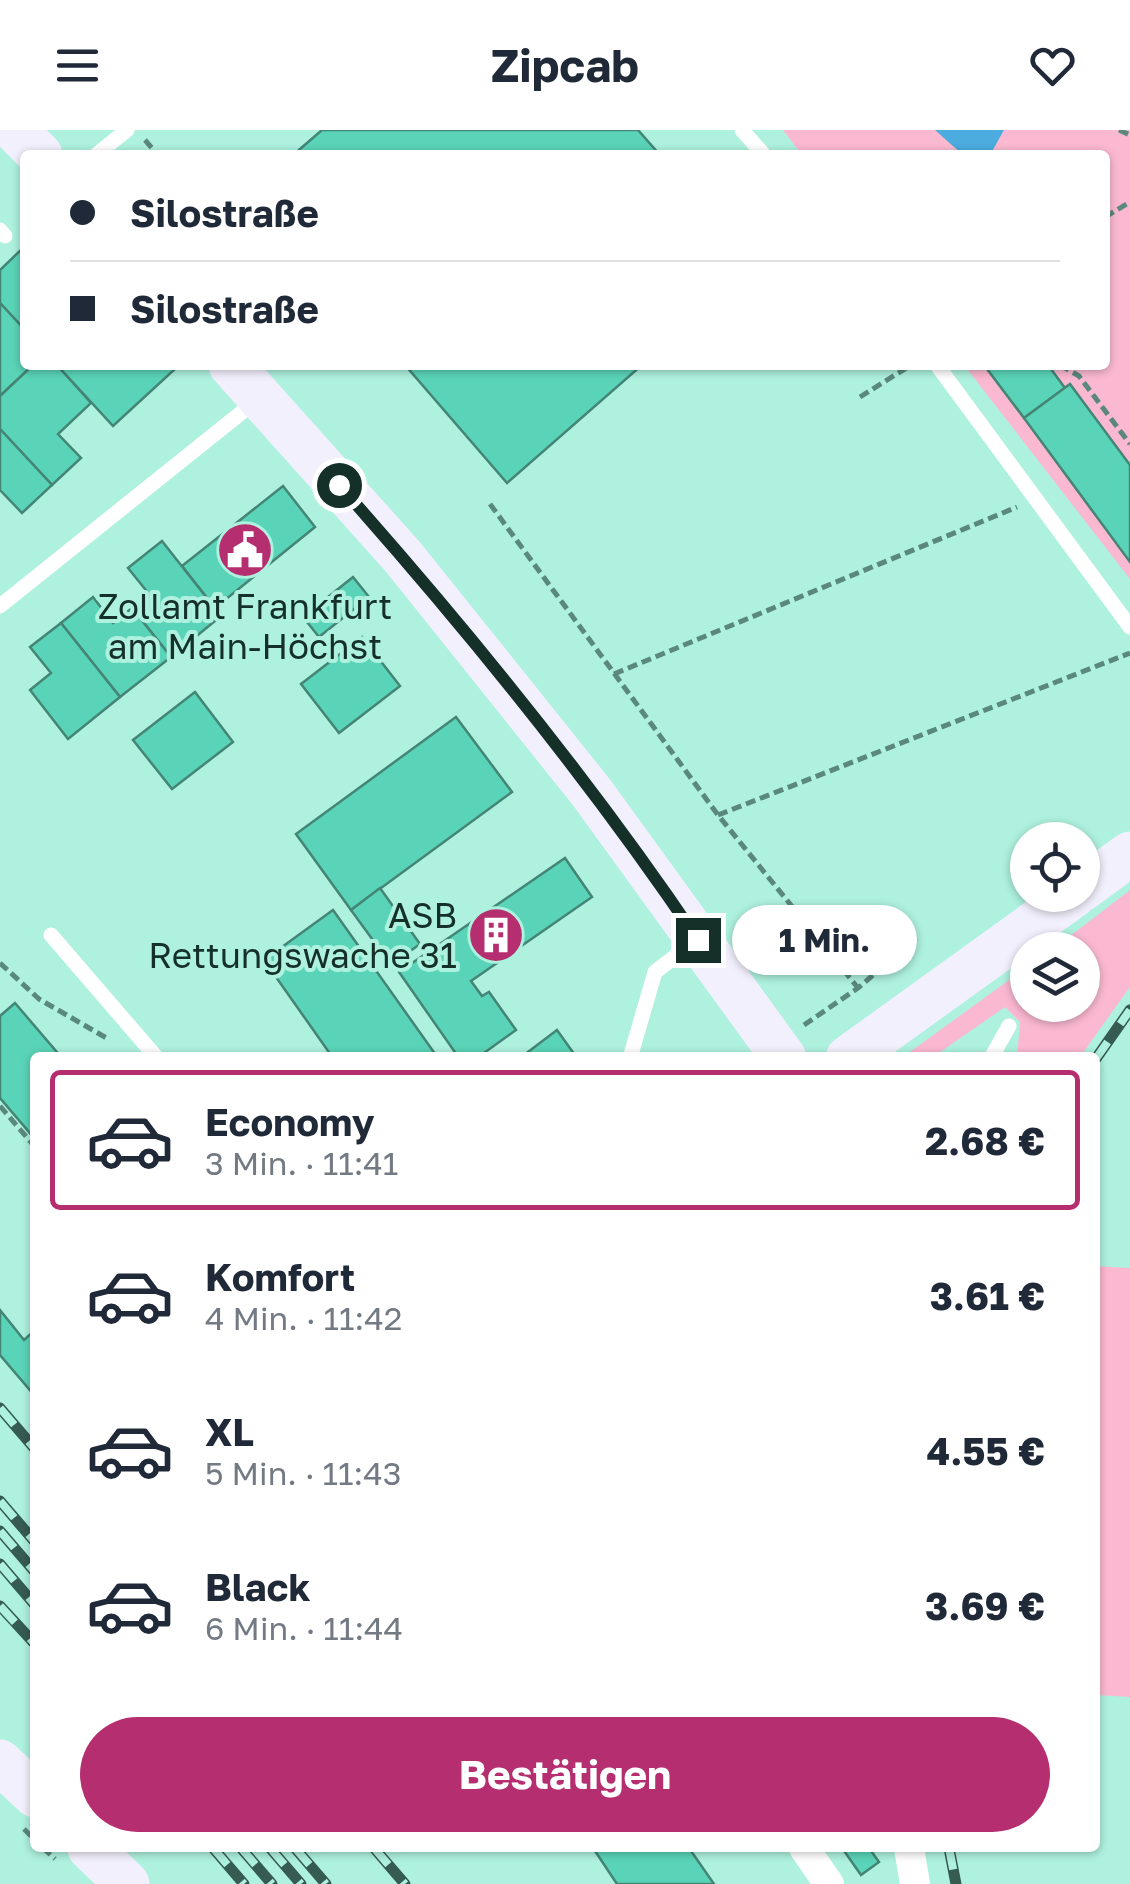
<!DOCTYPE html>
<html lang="de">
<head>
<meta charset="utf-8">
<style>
	body { margin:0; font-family:"Golos Text",sans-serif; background:#f6f6f7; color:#1f2937; height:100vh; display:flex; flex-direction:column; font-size:38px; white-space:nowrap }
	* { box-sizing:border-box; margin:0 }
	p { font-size:32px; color:#747a83 }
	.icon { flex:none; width:55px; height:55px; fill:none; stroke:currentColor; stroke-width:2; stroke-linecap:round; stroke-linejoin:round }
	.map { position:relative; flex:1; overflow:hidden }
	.drawer { position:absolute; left:30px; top:922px; width:1070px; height:800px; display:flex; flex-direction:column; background:#fff; border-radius:10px; box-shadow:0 2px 8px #0004 }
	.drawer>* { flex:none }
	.top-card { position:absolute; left:20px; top:20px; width:1090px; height:220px; border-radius:10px; box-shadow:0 2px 8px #0004; display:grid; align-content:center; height:220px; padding:0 50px; background:#fff }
	.controls { position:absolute; left:1010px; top:692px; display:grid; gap:20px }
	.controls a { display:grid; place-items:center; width:90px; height:90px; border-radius:50%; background:#fff; box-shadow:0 2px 8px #0004; font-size:50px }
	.end { position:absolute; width:45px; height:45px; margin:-22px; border:12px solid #143029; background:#fff; box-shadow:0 0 0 5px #fff }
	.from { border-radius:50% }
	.bubble { position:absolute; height:70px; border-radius:35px; background:#fff; box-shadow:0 2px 8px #0004; font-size:32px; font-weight:700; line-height:70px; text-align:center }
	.top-card b { display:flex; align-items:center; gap:35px; height:95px; font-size:38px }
	.top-card b+b { border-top:2px solid #e0e1e3 }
	.top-card i { width:25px; height:25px; background:#1f2937 }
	ul { padding:18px 0 0; list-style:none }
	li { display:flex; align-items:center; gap:30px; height:140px; margin:0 20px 15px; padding:0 30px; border:5px solid transparent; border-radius:10px }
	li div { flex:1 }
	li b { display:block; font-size:38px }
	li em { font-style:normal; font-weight:700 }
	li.current { border-color:#b52e70 }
	li>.icon { width:90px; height:90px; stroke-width:1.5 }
	.primary-button { display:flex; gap:20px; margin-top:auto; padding:20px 50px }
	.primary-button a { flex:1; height:115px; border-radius:60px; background:#b52e70; color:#fff; font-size:40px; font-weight:700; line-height:115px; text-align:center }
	header { display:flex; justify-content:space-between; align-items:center; height:130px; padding:0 50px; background:#fff; font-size:45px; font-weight:700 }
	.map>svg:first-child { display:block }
	.green { fill:#fbb9d1 }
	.water { fill:#4cabdf }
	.building { fill:#5ad4b8; stroke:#448575; stroke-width:2.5 }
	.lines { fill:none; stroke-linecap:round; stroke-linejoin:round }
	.path { stroke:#5a887c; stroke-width:5; stroke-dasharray:10 5; stroke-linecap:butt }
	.service { stroke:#fff; stroke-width:15 }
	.minor { stroke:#fff; stroke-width:30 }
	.secondary { stroke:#f3f0fd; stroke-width:45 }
	.rail-casing { stroke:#365b51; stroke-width:11 }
	.rail { stroke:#aef1de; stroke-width:8; stroke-dasharray:22; stroke-linecap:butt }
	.route { stroke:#143029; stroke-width:12 }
	.labels { text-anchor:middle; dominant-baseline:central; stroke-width:8; stroke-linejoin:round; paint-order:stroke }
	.poi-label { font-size:35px; fill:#143029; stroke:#aef1de }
</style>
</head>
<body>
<header><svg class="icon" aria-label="menu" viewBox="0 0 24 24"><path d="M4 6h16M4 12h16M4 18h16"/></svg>Zipcab<svg class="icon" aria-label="heart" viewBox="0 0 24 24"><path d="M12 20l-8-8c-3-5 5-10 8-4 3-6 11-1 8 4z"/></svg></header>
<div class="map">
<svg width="1130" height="1754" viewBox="0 0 1130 1754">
	<rect width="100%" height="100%" fill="#aef1de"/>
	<g class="green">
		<polygon points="783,0 1130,0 1130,449 964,235 1105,235 1105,25 802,25"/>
		<polygon points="1130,760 1130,857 1080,927 1017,927 1020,892 1005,877 933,927 903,927 1027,837 1028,875 1082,875 1082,820 1052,820"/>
		<polygon points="1095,1136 1130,1138 1130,1567 1095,1565"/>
	</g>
	<polygon class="water" points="935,0 1004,0 990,25 963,25"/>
	<g class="building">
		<polygon points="322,0 638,0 660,25 293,25"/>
		<polygon points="25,116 25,200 0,173 0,140"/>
		<polygon points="0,173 25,200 25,235 33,235 0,266"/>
		<polygon points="33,235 57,235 91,273 58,304 81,328 52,355 0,299 0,266"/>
		<polygon points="57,235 171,235 175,239 113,296"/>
		<polygon points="405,235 642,235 507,353"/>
		<polygon points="984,235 1048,235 1065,258 1024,288"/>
		<polygon points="1070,254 1130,335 1130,432 1024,288"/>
		<polygon points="0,299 52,355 22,383 0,360"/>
		<polygon points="283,356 315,397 215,478 182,436"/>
		<polygon points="162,411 221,486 171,527 132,478 149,464 128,438"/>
		<polygon points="353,447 369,467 319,507 303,487"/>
		<polygon points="93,467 113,493 132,478 171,527 120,567 61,493"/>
		<polygon points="61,493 120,567 68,609 30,560 51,543 30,517"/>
		<polygon points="362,507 400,556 339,603 301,554"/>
		<polygon points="195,562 233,612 172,659 133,610"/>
		<polygon points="456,587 512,662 351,780 296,704"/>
		<polygon points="565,728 592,767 471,851 482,866 489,862 516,900 477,928 459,928 399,842"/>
		<polygon points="380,758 420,814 391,835 351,780"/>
		<polygon points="333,780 438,928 333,928 264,830"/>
		<polygon points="15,873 62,928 35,928 35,1009 0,968 0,886"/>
		<polygon points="557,900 577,928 520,928"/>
		<polygon points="0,1180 24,1210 35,1200 35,1266 0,1225"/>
		<polygon points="593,1718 689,1718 714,1754 617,1754"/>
		<polygon points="842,1718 869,1718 879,1732 861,1745"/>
	</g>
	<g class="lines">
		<g class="path">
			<polyline points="1119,0 1130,5"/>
			<polyline points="145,10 158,25"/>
			<polyline points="1105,87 1130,72"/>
			<polyline points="1060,235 1079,246 1130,314"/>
			<polyline points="860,267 911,235"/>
			<polyline points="490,374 718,685 858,858"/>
			<polyline points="614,544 1017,377"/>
			<polyline points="718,685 1130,523"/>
			<polyline points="0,833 39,869 110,910"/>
			<polyline points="804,895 858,858 916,808"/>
			<polyline points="0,976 35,1017"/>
			<polyline points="24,1699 35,1710"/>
			<polyline points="43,1718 55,1729"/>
		</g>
		<g class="service">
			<polyline points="742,0 764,25"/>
			<polyline points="96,25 127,0"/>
			<polyline points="0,100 5,106"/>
			<polyline points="937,235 1130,497"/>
			<polyline points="0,476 257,270"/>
			<polyline points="51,805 157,928"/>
			<polyline points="630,928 655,842 694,812"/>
			<polyline points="991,928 1009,896"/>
		</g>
		<g class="minor">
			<polyline points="804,1718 829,1754"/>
			<polyline points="909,1718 915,1754"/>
		</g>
		<g class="secondary">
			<polyline points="15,0 40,25"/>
			<polyline points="231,235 403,427 592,663 784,928"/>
			<polyline points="1082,759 1130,724"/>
			<polyline points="848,928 1074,765"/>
			<polyline points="0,1632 35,1665"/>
			<polyline points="90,1718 127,1754"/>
		</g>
		<g class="rail-casing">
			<g id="rail">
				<polyline points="1095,930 1130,880"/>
				<polyline points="0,1278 35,1319"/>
				<polyline points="0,1371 35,1412"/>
				<polyline points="0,1401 35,1442"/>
				<polyline points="0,1434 35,1475"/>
				<polyline points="0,1476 35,1514"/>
				<polyline points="213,1718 244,1754"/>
				<polyline points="241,1718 272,1754"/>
				<polyline points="270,1718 301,1754"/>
				<polyline points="295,1718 326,1754"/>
				<polyline points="374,1718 405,1754"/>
				<polyline points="949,1718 956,1754"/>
			</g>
		</g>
		<use href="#rail" class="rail"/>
	</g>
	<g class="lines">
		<path class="route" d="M339,355C467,499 590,650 698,810"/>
	</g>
	<defs>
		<g id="civic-disc" transform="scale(2.875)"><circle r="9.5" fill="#b52e70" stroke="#aef1de"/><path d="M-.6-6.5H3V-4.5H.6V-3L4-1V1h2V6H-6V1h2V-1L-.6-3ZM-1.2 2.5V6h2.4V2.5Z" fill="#fff"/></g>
		<g id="building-disc" transform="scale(2.875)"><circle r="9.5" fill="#b52e70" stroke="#aef1de"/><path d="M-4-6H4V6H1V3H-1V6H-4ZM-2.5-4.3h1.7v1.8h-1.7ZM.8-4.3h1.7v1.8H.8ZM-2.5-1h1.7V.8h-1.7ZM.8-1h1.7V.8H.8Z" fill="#fff"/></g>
	</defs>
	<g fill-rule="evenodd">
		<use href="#civic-disc" x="245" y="420"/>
		<use href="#building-disc" x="496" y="805"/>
	</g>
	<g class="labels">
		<g class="poi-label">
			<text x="245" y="476">Zollamt Frankfurt<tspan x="245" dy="40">am Main-Höchst</tspan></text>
			<text x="457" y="785" text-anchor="end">ASB<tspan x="457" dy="40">Rettungswache 31</tspan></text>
		</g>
	</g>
</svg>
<div class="controls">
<a><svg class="icon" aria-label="locate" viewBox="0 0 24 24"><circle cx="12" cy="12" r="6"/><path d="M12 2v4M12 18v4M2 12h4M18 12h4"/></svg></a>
<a><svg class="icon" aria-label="layers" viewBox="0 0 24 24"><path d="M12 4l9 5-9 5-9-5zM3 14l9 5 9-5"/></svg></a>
</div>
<i class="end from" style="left:339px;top:355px"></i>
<i class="end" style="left:698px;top:810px"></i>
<div class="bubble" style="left:732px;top:775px;width:185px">1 Min.</div>
<div class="top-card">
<b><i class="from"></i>Silostraße</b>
<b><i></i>Silostraße</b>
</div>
<section class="drawer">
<ul>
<li class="current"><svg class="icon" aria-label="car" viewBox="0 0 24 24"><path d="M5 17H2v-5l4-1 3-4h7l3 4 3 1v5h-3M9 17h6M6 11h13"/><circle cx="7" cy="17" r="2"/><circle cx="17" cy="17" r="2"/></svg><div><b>Economy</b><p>3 Min. · 11:41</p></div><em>2.68 €</em></li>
<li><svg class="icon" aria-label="car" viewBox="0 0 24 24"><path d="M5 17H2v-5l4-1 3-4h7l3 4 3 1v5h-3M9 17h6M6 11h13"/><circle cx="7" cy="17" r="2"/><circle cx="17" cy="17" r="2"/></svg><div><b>Komfort</b><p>4 Min. · 11:42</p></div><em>3.61 €</em></li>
<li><svg class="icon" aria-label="car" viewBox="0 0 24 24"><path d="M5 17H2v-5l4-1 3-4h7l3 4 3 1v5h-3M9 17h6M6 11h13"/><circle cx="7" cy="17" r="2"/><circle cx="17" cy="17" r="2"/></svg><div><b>XL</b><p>5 Min. · 11:43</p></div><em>4.55 €</em></li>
<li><svg class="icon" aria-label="car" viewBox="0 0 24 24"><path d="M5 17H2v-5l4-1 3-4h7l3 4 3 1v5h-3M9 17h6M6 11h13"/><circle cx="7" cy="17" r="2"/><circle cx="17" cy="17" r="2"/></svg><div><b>Black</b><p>6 Min. · 11:44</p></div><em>3.69 €</em></li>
</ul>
<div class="primary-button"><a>Bestätigen</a></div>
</section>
</div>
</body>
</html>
